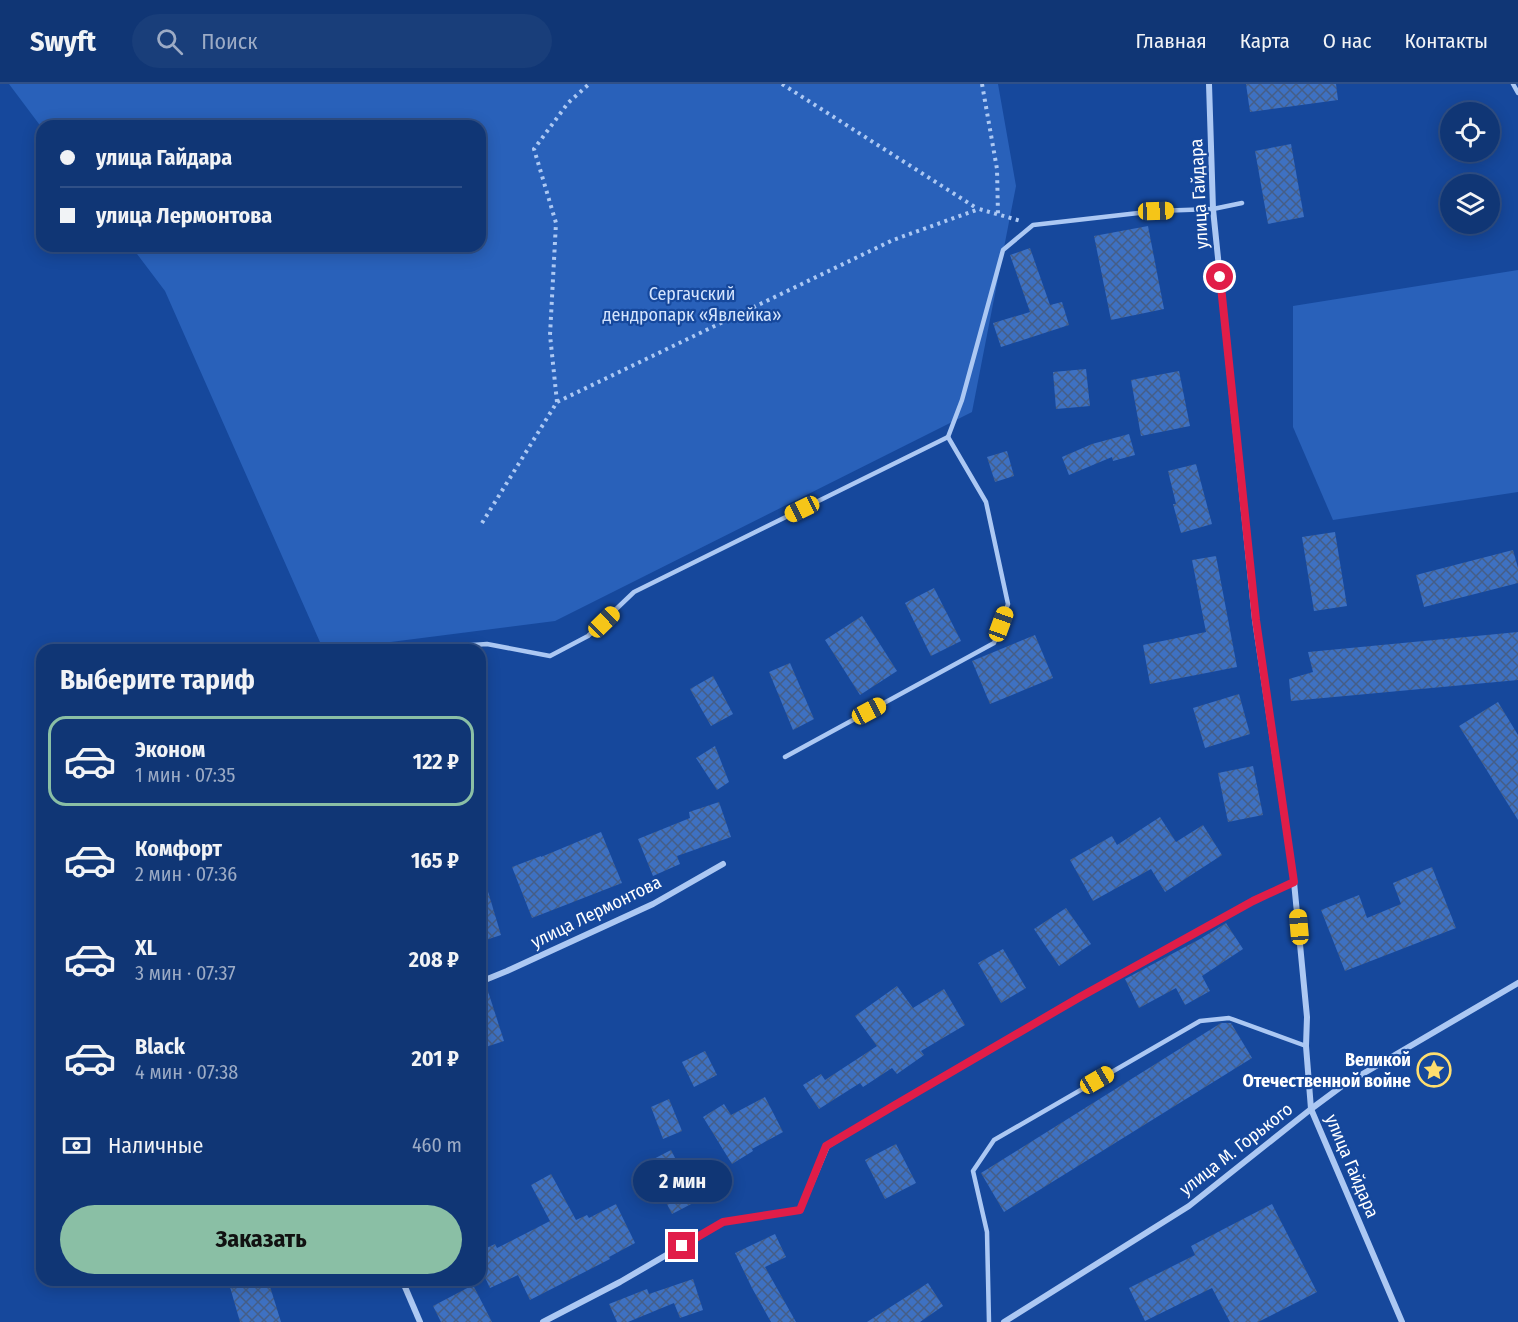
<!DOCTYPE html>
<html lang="ru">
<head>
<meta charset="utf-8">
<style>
	body { margin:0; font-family:"Fira Sans Condensed",sans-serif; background:#193e7a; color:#f1f3f6; height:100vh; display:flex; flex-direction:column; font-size:22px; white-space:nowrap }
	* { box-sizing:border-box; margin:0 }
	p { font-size:20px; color:#9cabc5 }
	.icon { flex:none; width:33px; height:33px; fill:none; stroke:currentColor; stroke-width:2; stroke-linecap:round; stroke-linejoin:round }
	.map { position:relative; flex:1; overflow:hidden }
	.drawer { position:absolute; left:36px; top:560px; width:450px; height:642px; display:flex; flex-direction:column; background:#103675; border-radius:18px; box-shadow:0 3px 15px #0003,0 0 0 2px #305087 }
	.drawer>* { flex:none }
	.guide { position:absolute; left:36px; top:36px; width:450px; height:132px; border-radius:18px; box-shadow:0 3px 15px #0003,0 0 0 2px #305087; display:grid; align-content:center; height:132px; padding:0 24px; background:#103675 }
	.buttons { position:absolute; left:1440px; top:18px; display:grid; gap:12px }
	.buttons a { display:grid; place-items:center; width:60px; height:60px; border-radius:50%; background:#103675; box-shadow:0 3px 15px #0003,0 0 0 2px #305087; font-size:30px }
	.end { position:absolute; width:27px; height:27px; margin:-14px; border:8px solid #e11d48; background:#fff; box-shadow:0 0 0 3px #fff }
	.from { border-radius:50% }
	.bubble { position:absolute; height:42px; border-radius:21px; background:#103675; box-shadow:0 3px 15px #0003,0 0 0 2px #305087; font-size:20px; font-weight:700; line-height:42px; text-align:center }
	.car { position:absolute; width:18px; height:36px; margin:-18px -9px; border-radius:8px; box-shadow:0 0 4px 2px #0007; background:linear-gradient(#f5c518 24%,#345 0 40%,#f5c518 0 76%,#345 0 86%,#f5c518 0) }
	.guide b { display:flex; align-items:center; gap:21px; height:57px; font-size:22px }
	.guide b+b { border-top:2px solid #305087 }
	.guide i { width:15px; height:15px; background:#f1f3f6 }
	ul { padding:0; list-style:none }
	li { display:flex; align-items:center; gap:18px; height:90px; margin:0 12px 9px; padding:0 12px; border:3px solid transparent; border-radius:18px }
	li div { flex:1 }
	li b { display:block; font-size:22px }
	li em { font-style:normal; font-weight:700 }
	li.current { border-color:#8abfa5 }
	li>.icon { width:54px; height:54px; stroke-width:1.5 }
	h2 { padding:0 24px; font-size:27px; line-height:72px }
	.pay { display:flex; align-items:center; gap:15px; height:66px; padding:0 24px; font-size:22px }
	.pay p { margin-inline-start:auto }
	.action { display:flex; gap:12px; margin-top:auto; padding:12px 24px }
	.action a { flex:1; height:69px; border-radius:36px; background:#8abfa5; color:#111; font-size:24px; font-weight:700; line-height:69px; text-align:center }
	header { display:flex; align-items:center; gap:36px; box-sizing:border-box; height:84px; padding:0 30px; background:#103675; border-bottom:2px solid #305087 }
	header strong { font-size:28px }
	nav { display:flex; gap:33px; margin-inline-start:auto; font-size:21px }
	.search { width:420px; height:54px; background:#193e7a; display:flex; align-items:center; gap:15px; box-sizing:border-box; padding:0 21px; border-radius:33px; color:#9cabc5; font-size:22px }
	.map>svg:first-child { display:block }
	.green { fill:#2961ba }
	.building { fill:url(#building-cross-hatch) }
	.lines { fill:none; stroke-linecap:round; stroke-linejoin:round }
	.path { stroke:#acc8f3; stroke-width:4; stroke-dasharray:3 4.5; stroke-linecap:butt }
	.service { stroke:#acc8f3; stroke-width:4.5 }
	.minor { stroke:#acc8f3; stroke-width:6 }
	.route { stroke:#e11d48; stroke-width:8 }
	.labels { text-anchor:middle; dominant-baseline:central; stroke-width:4.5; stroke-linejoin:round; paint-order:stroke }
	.street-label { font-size:18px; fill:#fff; stroke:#16489c }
	.park-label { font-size:18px; fill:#d4e4fd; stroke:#16489c }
	.poi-label { font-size:18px; font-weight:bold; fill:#fff; stroke:#16489c; text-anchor:end }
</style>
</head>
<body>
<header>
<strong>Swyft</strong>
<div class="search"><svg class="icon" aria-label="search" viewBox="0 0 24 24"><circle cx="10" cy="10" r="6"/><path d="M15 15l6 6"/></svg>Поиск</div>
<nav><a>Главная</a><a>Карта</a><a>О нас</a><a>Контакты</a></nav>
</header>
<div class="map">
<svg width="1518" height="1238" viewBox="0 0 1518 1238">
	<defs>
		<pattern id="building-cross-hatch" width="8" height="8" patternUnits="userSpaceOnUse" patternTransform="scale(1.5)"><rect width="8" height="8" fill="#3e71c2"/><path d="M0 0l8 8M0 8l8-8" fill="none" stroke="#455e87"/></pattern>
	</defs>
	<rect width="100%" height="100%" fill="#16489c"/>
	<g class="green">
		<polygon points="9,0 998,0 1016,102 972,328 555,537 336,565 323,565 165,207 131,162 480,162 480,42 42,42 42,44"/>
		<polygon points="1518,186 1518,408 1333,436 1293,343 1293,222"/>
	</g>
	<g class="building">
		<polygon points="1246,0 1336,0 1338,16 1250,28"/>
		<polygon points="1291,60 1304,133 1268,140 1255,67"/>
		<polygon points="1148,142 1164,225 1111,236 1094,152"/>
		<polygon points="1030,164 1050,221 1062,218 1069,241 1001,263 993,239 1030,228 1010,171"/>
		<polygon points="1086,285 1090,322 1056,325 1053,288"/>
		<polygon points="1179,287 1190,342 1141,352 1131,296"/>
		<polygon points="1129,350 1135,371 1113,377 1112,373 1069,391 1062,373 1092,360"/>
		<polygon points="1007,367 1014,392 995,398 987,373"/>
		<polygon points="1196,380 1212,440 1181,449 1173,420 1176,420 1168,387"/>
		<polygon points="1335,448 1347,522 1314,527 1302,453"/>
		<polygon points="1513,466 1518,484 1518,499 1424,523 1416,491"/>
		<polygon points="1216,472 1237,583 1150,600 1143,561 1206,548 1192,476"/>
		<polygon points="934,504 961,557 931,572 905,519"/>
		<polygon points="862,532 897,587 860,611 825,556"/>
		<polygon points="1518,548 1518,596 1291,617 1289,595 1313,588 1308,568"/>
		<polygon points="1035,551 1053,594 990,620 972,577"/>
		<polygon points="790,579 814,635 793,646 769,588"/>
		<polygon points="713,592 733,630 711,642 690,605"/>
		<polygon points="1239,610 1250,650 1205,664 1193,624"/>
		<polygon points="1498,618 1518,651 1518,736 1459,642"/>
		<polygon points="715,662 729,698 717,706 696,674"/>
		<polygon points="1253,682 1263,731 1228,738 1218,689"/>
		<polygon points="719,718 731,753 677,772 680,780 653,792 638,755 690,734 689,728"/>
		<polygon points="1160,733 1176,758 1203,741 1222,771 1165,808 1151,785 1093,817 1070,776 1112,752 1117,761"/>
		<polygon points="601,748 622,799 532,834 512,783 541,772 541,773"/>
		<polygon points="1432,783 1456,844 1345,887 1321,826 1359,811 1367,834 1401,820 1393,799"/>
		<polygon points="484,794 501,851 480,858 480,795"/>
		<polygon points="1066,824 1091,860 1059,882 1034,845"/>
		<polygon points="1226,839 1243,865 1202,892 1210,907 1185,921 1176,904 1139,924 1125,895 1200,855"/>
		<polygon points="1003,865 1026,904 1001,919 978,879"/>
		<polygon points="486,901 504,957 480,965 480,903"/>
		<polygon points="897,902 913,924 944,905 965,941 921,967 924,971 897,990 892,984 863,1003 860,999 819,1025 803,1001 821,990 825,996 877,962 855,932"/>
		<polygon points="1221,939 1231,939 1252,974 1004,1128 981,1089"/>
		<polygon points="705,967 717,991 694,1003 682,978"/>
		<polygon points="765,1013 783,1048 752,1065 753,1067 732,1080 703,1033 724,1020 731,1031"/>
		<polygon points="669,1015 682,1047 663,1055 651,1023"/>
		<polygon points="896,1060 916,1099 885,1115 865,1076"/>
		<polygon points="671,1066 697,1117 672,1130 646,1079"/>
		<polygon points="551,1090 576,1136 587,1131 589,1134 616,1120 635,1159 609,1173 610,1175 530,1216 518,1191 490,1204 480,1183 480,1167 495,1160 497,1164 550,1137 531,1101"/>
		<polygon points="1272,1120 1317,1208 1258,1238 1230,1238 1212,1204 1145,1237 1129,1204 1195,1171 1191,1162"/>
		<polygon points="775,1150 786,1173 765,1183 796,1238 771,1238 752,1204 735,1169"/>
		<polygon points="693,1195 703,1226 680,1234 674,1219 628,1238 617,1238 609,1220 647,1205 649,1210"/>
		<polygon points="228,1196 268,1196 281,1238 240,1238"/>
		<polygon points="928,1199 943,1222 920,1238 867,1238"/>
		<polygon points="473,1201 492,1238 441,1238 433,1222"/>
	</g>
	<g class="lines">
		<g class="path">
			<polyline points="782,0 978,125"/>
			<polyline points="982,0 997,85 998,131"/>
			<polyline points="557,318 550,251 556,139 534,65 568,19 589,0"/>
			<polyline points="482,439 557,318 893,156 979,125 1021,137"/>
		</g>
		<g class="service">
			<polyline points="1513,0 1518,9"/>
			<polyline points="397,566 487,560 550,572 588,552 634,508 948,353 962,316 1003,166 1033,141 1156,127 1213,125 1242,119"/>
			<polyline points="785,673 994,559 1008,520 986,418 948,353"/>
			<polyline points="989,1238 987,1148 973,1087 994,1056 1200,937 1229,934 1306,962"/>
		</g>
		<g class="minor">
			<polyline points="1209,0 1213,125 1255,536 1294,798 1307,933 1306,962 1311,1025 1402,1238"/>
			<polyline points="480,898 507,887 653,820 723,780"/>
			<polyline points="402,1196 420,1238"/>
			<polyline points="543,1238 620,1198 723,1138 800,1126 827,1062 895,1021 1080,913 1253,817 1294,798"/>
			<polyline points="1004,1238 1189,1122 1311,1025 1342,1002 1518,899"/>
		</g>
	</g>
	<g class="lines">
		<polyline class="route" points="682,1162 723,1138 800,1126 826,1062 895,1021 1080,913 1253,817 1294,798 1256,536 1220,193"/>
	</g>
	<defs>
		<g id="sight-ring" transform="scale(1.725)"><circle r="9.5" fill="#16489c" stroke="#ffde6e" stroke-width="1.5"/><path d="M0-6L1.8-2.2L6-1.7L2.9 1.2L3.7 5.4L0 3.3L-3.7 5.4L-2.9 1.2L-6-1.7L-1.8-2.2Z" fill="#ffde6e"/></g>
	</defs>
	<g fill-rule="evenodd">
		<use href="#sight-ring" x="1434" y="986"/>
	</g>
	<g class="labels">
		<g class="street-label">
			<text transform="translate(1199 110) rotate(-93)">улица Гайдара</text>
			<text transform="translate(596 828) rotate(-26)">улица Лермонтова</text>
			<text transform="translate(1236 1065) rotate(-38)">улица М. Горького</text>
			<text transform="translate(1352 1082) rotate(67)">улица Гайдара</text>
		</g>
		<g class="park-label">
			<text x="692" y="210">Сергачский<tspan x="692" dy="21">дендропарк «Явлейка»</tspan></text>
		</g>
		<g class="poi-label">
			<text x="1411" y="976">Великой<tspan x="1411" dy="21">Отечественной войне</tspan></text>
		</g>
	</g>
</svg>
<div class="buttons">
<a><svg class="icon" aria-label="locate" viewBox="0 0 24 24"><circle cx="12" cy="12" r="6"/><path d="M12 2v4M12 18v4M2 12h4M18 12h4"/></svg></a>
<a><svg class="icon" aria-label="layers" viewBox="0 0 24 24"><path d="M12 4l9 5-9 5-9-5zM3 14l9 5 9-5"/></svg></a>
</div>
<i class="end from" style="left:1220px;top:193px"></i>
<i class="end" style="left:682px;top:1162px"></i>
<div class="bubble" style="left:633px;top:1076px;width:99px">2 мин</div>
<i class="car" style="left:1156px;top:127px;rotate:88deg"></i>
<i class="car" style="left:802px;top:425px;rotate:244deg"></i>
<i class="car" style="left:604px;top:538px;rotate:46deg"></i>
<i class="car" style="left:1001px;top:540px;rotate:20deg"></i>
<i class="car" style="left:869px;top:627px;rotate:62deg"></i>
<i class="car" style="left:1299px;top:843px;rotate:355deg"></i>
<i class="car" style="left:1097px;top:996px;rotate:60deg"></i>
<div class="guide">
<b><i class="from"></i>улица Гайдара</b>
<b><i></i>улица Лермонтова</b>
</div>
<section class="drawer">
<h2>Выберите тариф</h2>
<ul>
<li class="current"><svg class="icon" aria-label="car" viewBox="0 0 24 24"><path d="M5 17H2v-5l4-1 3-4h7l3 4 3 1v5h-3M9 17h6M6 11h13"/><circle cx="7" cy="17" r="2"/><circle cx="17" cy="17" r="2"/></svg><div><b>Эконом</b><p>1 мин · 07:35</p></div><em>122 ₽</em></li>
<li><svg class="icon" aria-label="car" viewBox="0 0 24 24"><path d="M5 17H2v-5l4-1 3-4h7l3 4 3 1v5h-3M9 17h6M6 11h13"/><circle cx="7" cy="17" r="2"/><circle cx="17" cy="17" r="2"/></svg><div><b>Комфорт</b><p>2 мин · 07:36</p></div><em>165 ₽</em></li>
<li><svg class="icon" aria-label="car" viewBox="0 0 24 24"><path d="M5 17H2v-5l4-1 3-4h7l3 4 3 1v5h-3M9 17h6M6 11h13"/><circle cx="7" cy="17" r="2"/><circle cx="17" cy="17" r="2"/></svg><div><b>XL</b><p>3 мин · 07:37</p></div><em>208 ₽</em></li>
<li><svg class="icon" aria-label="car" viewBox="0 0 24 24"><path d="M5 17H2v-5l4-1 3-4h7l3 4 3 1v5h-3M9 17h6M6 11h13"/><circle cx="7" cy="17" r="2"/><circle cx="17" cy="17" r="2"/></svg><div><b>Black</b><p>4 мин · 07:38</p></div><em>201 ₽</em></li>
</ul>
<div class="pay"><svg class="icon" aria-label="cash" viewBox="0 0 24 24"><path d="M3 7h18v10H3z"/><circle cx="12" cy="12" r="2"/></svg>Наличные<p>460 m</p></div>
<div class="action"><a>Заказать</a></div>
</section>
</div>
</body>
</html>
